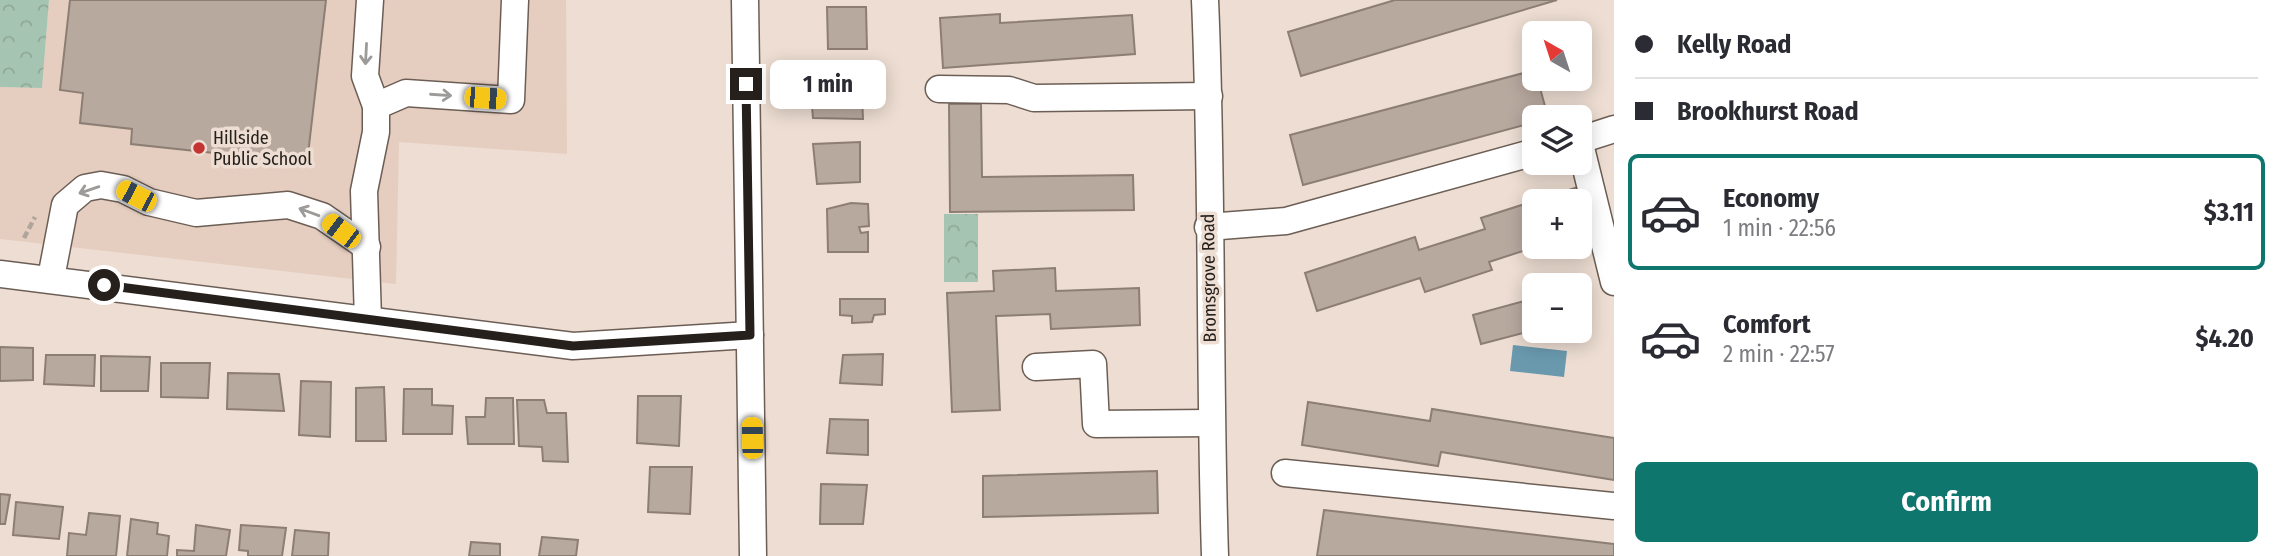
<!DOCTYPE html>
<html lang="en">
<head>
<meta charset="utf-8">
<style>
	body { margin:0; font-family:"Fira Sans Condensed",sans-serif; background:#f7f7f7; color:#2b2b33; height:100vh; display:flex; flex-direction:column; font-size:26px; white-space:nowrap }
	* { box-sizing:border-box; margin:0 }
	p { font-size:23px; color:#7c7c81 }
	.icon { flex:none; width:38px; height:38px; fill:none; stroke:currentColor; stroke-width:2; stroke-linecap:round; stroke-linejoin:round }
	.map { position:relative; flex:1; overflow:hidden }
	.panel { display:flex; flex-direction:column; background:#fff; width:665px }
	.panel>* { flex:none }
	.top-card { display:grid; align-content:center; height:154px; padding:0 21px; background:#fff }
	.needle { width:46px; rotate:321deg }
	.tools { position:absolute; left:1522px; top:21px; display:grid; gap:14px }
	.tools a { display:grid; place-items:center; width:70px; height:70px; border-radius:10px; background:#fff; box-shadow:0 4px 18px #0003; font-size:35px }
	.end { position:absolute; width:32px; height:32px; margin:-16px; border:9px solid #25201c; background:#fff; box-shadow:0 0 0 4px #fff }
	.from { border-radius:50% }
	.bubble { position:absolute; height:49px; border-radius:10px; background:#fff; box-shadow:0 4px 18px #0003; font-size:23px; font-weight:700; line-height:49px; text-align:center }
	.car { position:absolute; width:21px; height:42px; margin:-21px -10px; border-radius:9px; box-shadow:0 0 5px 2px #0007; background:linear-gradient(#f5c518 24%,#345 0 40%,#f5c518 0 76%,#345 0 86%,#f5c518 0) }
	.top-card b { display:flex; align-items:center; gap:24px; height:66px; font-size:26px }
	.top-card b+b { border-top:2px solid #e1e1e2 }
	.top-card i { width:18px; height:18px; background:#2b2b33 }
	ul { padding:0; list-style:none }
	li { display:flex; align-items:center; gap:21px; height:116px; margin:0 14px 10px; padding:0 7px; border:4px solid transparent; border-radius:10px }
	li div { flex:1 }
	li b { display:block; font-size:26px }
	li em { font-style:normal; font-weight:700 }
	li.selected { border-color:#0f766e }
	li>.icon { width:63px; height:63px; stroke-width:1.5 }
	.button { display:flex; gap:14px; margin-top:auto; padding:14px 21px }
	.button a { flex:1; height:80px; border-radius:10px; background:#0f766e; color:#fff; font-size:28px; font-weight:700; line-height:80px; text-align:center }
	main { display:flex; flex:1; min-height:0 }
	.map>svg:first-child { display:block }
	.built { fill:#e5cec0 }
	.park { fill:url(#park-crowns) }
	.water { fill:#6a99ae }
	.building { fill:#b8a99f; stroke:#8d7e74; stroke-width:2 }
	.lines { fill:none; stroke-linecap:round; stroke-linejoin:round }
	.minor-casing { stroke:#6c5e55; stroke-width:29 }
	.path { stroke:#b0a49b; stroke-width:4.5; stroke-dasharray:7 3.5; stroke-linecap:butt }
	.minor { stroke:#fff; stroke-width:26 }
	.oneway { stroke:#9d9b99 }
	.route { stroke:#25201c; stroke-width:9 }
	.poi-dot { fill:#c33433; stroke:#edddd2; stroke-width:2.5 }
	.labels { text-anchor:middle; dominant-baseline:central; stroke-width:7; stroke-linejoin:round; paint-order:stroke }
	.poi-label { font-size:18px; fill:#25201c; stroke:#edddd2; text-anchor:start }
	.street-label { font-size:18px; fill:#25201c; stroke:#edddd2 }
</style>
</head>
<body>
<main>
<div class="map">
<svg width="1614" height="556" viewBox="0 0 1614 556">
	<defs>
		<pattern id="park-crowns" width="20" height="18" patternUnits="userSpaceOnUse" patternTransform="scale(1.75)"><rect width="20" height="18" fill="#a6c4b2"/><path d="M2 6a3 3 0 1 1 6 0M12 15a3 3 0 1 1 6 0" fill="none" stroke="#8fa898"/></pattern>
	</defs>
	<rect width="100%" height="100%" fill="#edddd2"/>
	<polygon class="built" points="49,0 566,0 567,154 399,142 396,284 0,239 0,87 42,88"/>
	<g class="park">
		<polygon points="0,0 49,0 42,88 0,87"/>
		<rect x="944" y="214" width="34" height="68"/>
	</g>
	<polygon class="water" points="1513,345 1567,351 1564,377 1510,371"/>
	<g class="building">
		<polygon points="70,0 326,0 307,163 131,144 132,129 80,123 83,93 60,90"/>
		<polygon points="1395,0 1557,0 1301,76 1288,32"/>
		<polygon points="827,7 866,7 867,49 828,49"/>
		<polygon points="1000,14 1000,23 1132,15 1135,54 943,68 940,18"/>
		<polygon points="1535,70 1548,117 1535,117 1535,122 1303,185 1290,135"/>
		<polygon points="818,75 861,75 863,119 813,118 810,83 819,82"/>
		<polygon points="949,104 981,104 982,177 1133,175 1134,210 950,212"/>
		<polygon points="860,142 860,182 817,184 813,144"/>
		<polygon points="1581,186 1594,228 1580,232 1580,201 1535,201 1535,247 1489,262 1492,270 1425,292 1420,278 1317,311 1305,273 1415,237 1419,250 1485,229 1481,218"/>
		<polygon points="851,203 868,204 869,226 859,227 861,233 868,232 868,252 828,252 827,209"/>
		<polygon points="1055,268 1056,291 1139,288 1140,325 1051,329 1050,314 996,316 1000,410 952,412 947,293 994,291 993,271"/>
		<polygon points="1535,298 1535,330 1481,344 1473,315"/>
		<polygon points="840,299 885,299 885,314 874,315 872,322 852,323 852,316 840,315"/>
		<polygon points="0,347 33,348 33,380 0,381"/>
		<polygon points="883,354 882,385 840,383 843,355"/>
		<polygon points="46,355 95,355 94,386 44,384"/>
		<polygon points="101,356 150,357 148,391 101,391"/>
		<polygon points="161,363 210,363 208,398 161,397"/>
		<polygon points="228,373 279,374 284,411 227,409"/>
		<polygon points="301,381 331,382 330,437 299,435"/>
		<polygon points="384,387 386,441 356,441 356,388"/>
		<polygon points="404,389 432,389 432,405 453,406 452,434 403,434"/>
		<polygon points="638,396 681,396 679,446 637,443"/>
		<polygon points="486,398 513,398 514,444 468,444 466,417 485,417"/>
		<polygon points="517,400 544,400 547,413 566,413 568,462 543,461 542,447 519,446"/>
		<polygon points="1308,402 1430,421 1432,409 1614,438 1614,480 1441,452 1438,466 1302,445"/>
		<polygon points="830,419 868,420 868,455 827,453"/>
		<polygon points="650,467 692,467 690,514 648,512"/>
		<polygon points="1157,471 1158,513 983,517 983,476"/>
		<polygon points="821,484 867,485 863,524 820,524"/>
		<polygon points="0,494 10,495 5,524 0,524"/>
		<polygon points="16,502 63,507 59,539 13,535"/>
		<polygon points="1324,510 1614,544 1614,556 1317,556"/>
		<polygon points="89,513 120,516 116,556 67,556 69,533 86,535"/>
		<polygon points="131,519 158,523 157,534 169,536 167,556 127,556"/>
		<polygon points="196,525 230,530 226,556 177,556 177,550 194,551"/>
		<polygon points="241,525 286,528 282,556 248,556 248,551 239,550"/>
		<polygon points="295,530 329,533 328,556 292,556"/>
		<polygon points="542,537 578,540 576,556 539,556"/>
		<polygon points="471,542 500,544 500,556 469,556"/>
	</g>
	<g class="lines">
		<g class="minor-casing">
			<g id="minor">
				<polyline points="745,0 753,556"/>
				<path d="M1205,0C1213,185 1209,371 1215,556"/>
				<polyline points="939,89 1009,90 1034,98 1209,96"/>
				<polyline points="376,106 406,93 511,100 515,0"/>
				<polyline points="1580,140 1614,129"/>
				<polyline points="1580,144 1614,282"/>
				<polyline points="1208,227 1286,221 1535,152"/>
				<polyline points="0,274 573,346 750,335"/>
				<polyline points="51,278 65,205 85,188 101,185 123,189 149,202 196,213 288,205 322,216 367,247"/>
				<polyline points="368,320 364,191 376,132 376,106 365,76 370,0"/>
				<polyline points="1036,367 1093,364 1096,424 1211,423"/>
				<polyline points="1285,473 1614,506"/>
			</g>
		</g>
		<polyline class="path" points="24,238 35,217"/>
		<use href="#minor" class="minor"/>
	</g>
	<defs><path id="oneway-shaft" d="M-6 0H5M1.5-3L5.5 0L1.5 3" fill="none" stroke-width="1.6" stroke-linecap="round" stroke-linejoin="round" transform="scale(1.75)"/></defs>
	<g class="oneway">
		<use href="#oneway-shaft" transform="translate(366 54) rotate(93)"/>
		<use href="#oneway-shaft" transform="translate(441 95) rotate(4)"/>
		<use href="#oneway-shaft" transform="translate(89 190) rotate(161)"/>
		<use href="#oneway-shaft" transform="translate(309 212) rotate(-160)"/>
	</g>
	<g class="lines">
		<polyline class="route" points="104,285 573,346 750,335 746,84"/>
	</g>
	<circle class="poi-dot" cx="199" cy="148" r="7"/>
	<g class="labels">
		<g class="poi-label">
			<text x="213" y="138">Hillside<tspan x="213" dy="21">Public School</tspan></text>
		</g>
		<g class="street-label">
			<text transform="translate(1209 278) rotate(-91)">Bromsgrove Road</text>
		</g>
	</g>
</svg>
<div class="tools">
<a><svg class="needle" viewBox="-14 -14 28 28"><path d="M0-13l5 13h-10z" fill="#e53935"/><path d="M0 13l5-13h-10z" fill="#7c7c81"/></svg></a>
<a><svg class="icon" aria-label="layers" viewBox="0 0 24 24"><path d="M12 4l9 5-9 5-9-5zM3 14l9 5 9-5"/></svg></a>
<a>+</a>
<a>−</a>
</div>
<i class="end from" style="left:104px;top:285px"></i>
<i class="end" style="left:746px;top:84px"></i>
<div class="bubble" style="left:770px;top:60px;width:116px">1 min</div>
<i class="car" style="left:485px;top:98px;rotate:94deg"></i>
<i class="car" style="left:136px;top:196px;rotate:297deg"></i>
<i class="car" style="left:341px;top:231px;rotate:307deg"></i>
<i class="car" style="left:752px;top:438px;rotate:359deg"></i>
</div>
<section class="panel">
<div class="top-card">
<b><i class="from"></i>Kelly Road</b>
<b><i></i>Brookhurst Road</b>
</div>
<ul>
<li class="selected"><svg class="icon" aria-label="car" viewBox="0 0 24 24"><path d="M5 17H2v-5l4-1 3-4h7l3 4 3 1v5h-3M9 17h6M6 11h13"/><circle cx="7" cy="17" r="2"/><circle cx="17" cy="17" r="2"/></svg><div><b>Economy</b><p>1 min · 22:56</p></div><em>$3.11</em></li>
<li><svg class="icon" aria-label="car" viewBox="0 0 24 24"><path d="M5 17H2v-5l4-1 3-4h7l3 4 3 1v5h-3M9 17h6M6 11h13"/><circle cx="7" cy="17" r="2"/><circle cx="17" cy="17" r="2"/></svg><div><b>Comfort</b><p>2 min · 22:57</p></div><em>$4.20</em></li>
</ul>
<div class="button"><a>Confirm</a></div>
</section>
</main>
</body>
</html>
